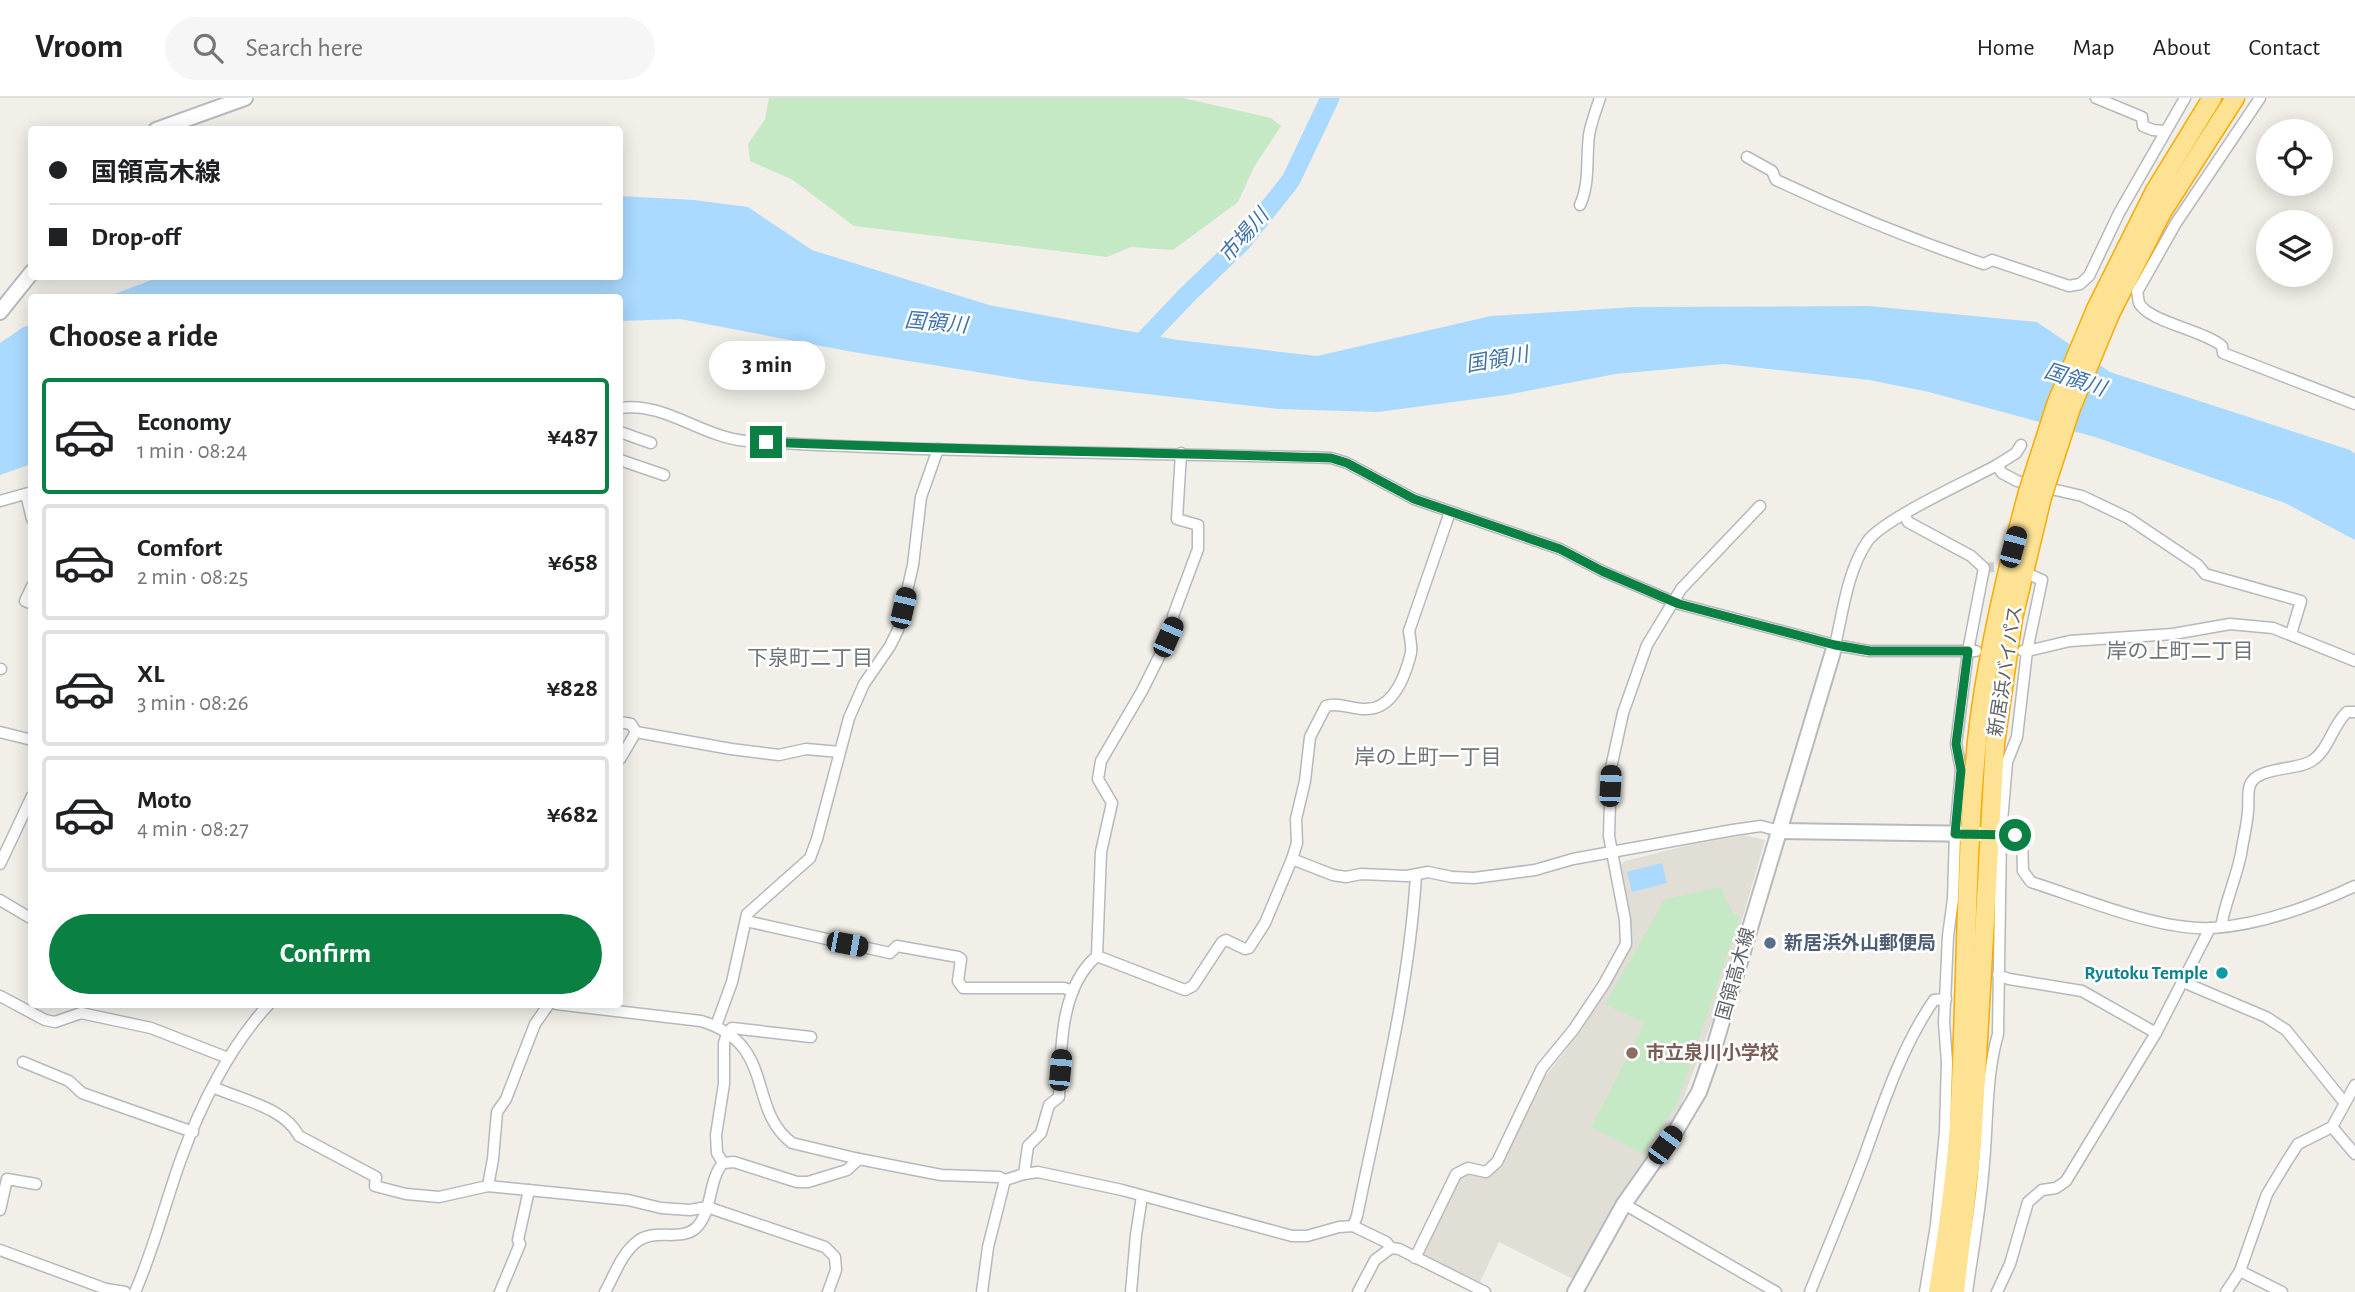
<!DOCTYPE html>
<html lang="en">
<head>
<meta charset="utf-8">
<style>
	body { margin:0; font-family:"Alegreya Sans","Noto Sans JP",sans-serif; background:#f6f6f6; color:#202124; height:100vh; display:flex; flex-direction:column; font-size:26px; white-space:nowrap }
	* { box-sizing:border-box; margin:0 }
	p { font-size:23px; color:#757577 }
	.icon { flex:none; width:38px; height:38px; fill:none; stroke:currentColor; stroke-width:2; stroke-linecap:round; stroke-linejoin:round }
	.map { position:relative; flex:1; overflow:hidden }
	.side { position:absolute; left:28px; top:196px; width:595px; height:714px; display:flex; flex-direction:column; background:#fff; border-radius:7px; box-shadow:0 4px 18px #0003 }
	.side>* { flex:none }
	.top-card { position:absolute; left:28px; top:28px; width:595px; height:154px; border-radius:7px; box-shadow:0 4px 18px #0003; display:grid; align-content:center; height:154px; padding:0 21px; background:#fff }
	.fabs { position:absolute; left:2256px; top:21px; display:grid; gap:14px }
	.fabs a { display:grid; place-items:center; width:77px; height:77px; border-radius:50%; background:#fff; box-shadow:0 4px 18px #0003; font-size:35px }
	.end { position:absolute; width:32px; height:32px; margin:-16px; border:9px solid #0b8043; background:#fff; box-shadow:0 0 0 4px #fff }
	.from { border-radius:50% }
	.bubble { position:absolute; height:49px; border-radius:24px; background:#fff; box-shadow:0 4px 18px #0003; font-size:23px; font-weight:700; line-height:49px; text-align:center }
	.car { position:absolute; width:21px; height:42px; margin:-21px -10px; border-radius:9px; box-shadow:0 0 5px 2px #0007; background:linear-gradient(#222 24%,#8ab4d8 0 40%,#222 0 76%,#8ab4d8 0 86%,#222 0) }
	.top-card b { display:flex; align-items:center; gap:24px; height:66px; font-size:26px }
	.top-card b+b { border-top:2px solid #e0e0e0 }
	.top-card i { width:18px; height:18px; background:#202124 }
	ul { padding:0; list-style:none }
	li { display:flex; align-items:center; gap:21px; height:116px; margin:0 14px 10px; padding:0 7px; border:4px solid #e0e0e0; border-radius:7px }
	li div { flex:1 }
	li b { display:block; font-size:26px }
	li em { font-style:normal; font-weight:700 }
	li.selected { border-color:#0b8043 }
	li>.icon { width:63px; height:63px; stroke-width:1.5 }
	h2 { padding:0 21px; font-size:32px; line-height:84px }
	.primary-button { display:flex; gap:14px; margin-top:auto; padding:14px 21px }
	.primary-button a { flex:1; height:80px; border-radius:42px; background:#0b8043; color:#fff; font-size:28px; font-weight:700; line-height:80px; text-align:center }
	header { display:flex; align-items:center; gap:42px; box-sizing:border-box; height:98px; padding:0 35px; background:#fff; border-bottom:2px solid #e0e0e0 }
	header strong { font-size:33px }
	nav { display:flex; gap:38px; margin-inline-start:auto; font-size:24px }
	.search { width:490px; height:63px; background:#f6f6f6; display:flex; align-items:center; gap:18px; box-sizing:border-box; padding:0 24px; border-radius:38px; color:#757577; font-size:26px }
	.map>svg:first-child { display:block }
	.education { fill:#e1ded6 }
	.green { fill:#c5e8c5 }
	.water { fill:#aadaff }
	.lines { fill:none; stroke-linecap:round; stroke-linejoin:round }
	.river { stroke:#aadaff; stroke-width:19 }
	.street-tunnel { stroke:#ccccc8; stroke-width:10; stroke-dasharray:10 5; stroke-linecap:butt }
	.street-casing { stroke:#b5b8bc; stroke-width:13 }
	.secondary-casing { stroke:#b6babf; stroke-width:18 }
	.highway-casing { stroke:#f9ab00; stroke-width:21 }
	.street { stroke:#fff; stroke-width:10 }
	.secondary { stroke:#fff; stroke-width:14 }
	.highway { stroke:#fde293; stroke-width:18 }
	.highway-bridge-casing { stroke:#f9ab00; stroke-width:21; stroke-linecap:butt }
	.highway-bridge { stroke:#fde293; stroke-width:18 }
	.route { stroke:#0b8043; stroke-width:9 }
	.service-dot { fill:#5c6f8a; stroke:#fff; stroke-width:2.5 }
	.culture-dot { fill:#0f9aa8; stroke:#fff; stroke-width:2.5 }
	.education-dot { fill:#8d6e63; stroke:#fff; stroke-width:2.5 }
	.labels { text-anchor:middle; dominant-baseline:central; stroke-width:5; stroke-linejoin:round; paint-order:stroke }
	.street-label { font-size:19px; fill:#5f6368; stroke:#fff }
	.service-label { font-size:19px; font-weight:bold; fill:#4e5e75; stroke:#fff; text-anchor:start }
	.culture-label { font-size:19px; font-weight:bold; fill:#0d838f; stroke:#fff; text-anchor:end }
	.education-label { font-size:19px; font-weight:bold; fill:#785e54; stroke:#fff; text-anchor:start }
	.water-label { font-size:21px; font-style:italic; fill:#4174aa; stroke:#fff }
	.neighbourhood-label { font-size:21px; fill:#70757a; stroke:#fff }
</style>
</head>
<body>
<header>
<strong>Vroom</strong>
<div class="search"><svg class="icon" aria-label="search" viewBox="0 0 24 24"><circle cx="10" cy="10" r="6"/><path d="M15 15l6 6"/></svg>Search here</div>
<nav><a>Home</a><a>Map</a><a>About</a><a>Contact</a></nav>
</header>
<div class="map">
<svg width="2355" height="1194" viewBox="0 0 2355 1194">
	<rect width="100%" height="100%" fill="#f1efe8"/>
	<polygon class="education" points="1744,737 1765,742 1716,913 1679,1012 1607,1118 1573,1181 1499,1144 1480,1184 1421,1156 1460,1079 1470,1074 1492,1078 1544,980 1583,930 1629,850 1621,767 1625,763 1693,746"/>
	<g class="green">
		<polygon points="769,0 1183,0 1271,20 1281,28 1254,69 1238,104 1173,152 1131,149 1107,159 854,128 793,82 750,63 748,46 765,21"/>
		<polygon points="1721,789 1733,816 1740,819 1676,1008 1643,1056 1591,1029 1645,925 1605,906 1665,801"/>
	</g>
	<g class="water">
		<polygon points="620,98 694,102 748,109 812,152 989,207 1177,242 1317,258 1491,218 1634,209 1869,208 2037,224 2110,274 2350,352 2355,356 2355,442 2285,405 2095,339 1929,294 1869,282 1724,266 1616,276 1506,297 1378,314 1278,311 1032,283 853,254 680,221 620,223 620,200 104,200 162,178 620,178"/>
		<polygon points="31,226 31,366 0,377 0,245 22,230"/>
		<polygon points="1662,765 1667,785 1632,794 1627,774"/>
	</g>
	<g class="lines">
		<polyline class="river" points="1131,256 1186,198 1242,144 1291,82 1330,0"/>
		<polyline class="street-tunnel" points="1984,470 1995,469 2012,473"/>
		<g class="street-casing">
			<g id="street">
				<polyline points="2096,0 2142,19 2143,28 2153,32 2164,33"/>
				<path d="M2260,0L2176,125L2137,194C2138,197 2138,201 2139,205C2149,224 2203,232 2222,248L2223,255L2355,306"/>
				<path d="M1747,59L1772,73L1776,82C1844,114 1913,142 1984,166L1992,162L2069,188L2080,186L2089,178L2119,115L2185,0"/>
				<path d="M1580,107C1590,85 1586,62 1589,37C1591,25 1596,12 1600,0"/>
				<path d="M620,310C664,303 703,340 747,343C941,355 1136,354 1331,360L1347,365L1414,401L1560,451L1602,473L1679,506L1835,547L1869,553H1976"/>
				<polyline points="620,334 651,345"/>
				<polyline points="620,362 664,377"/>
				<polyline points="1997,367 2016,355 2021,347"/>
				<polyline points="26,396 32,421"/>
				<polyline points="0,403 32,394"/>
				<polyline points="1904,416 1908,424 1971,458 1984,470 1968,553 1956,646 1961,672 1955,736 1953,801 1948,838 1944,925 1947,964 1945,1034 1936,1127 1925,1194"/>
				<polyline points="2033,478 2042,482 2027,553 2070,543 2173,536 2230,526 2273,530 2355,563"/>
				<polyline points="32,488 25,503 32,506"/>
				<path d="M1835,547C1843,514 1847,474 1867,444C1881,422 1970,382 1997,367L2002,375L2017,383L2082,398L2128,420L2198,467L2205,476L2301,503L2291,536"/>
				<polyline points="0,571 1,571"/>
				<polyline points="620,624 631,626 636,634"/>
				<polyline points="0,634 32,642"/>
				<polyline points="620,661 636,634 731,651 779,657 806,651 840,654"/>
				<path d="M1996,735L2015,737L2022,742L2023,773L2031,784C2082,800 2159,833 2212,830C2259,827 2312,808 2355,788"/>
				<polyline points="1292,761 1333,777 1346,779 1361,776 1407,778 1428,774 1452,779 1474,780 1535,772 1573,761 1733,732 1761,728 1779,733"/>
				<polyline points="0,766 32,698"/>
				<polyline points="0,802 32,821"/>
				<polyline points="746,823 890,855 897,848 958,859 961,861 958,883 963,890 1064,890 1073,893"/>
				<path d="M2221,829C2225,804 2236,781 2241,756C2243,742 2247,728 2248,713C2249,706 2247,694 2250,687C2257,668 2299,673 2313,662C2329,651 2332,628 2347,614H2355"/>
				<path d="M1097,858L1185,892L1193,888L1222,844L1226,842L1245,851L1249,850L1265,825L1292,761L1297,745L1296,721L1305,683L1310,639L1326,608C1339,604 1351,611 1365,611C1393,612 1405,579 1411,555C1412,549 1410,540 1409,533L1450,414"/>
				<polyline points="1998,877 2009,881 2082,893 2156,935"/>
				<polyline points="2183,884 2266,919 2286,932 2344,1004"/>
				<polyline points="0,898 45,922 55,924 81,915 151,930 228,960"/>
				<path d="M556,906L701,923C777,946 746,1010 792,1045L859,1061L941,1077L999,1079L1005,1082L1024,1076L1038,1074L1122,1092L1292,1138H1307L1339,1129L1353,1128L1386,1144L1391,1150L1399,1151L1485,1194"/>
				<polyline points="716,928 732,884 747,816 810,760 817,741 849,620 864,586 890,548 898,532 913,467 921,399 938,351"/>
				<polyline points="23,964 69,983 82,995 193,1034"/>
				<path d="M213,989C241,1002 284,1009 299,1038L376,1079L375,1088L406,1096L439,1099L488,1088L628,1102L661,1110L690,1112L707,1109L825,1149L835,1159L836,1172L828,1194"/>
				<polyline points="2332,1029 2355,1056"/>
				<polyline points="723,1065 734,1064 797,1084 808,1084 847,1072 859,1061"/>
				<path d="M1024,1076L1028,1048L1041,1035L1049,1007L1059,999C1061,953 1059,890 1097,858L1101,754L1112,705L1098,681L1101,663L1142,593L1162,553L1174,525L1173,518L1198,451V427L1177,421L1181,355"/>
				<polyline points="488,1088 493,1061 497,1014 506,1001 535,926 549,906"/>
				<polyline points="1624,1106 1776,1194"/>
				<polyline points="0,1112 7,1081 36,1086"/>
				<path d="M1353,1128L1357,1118C1380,1005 1409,893 1416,777"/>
				<polyline points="0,1152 106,1191 125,1194"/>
				<polyline points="1415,1160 1456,1076 1468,1070 1486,1074 1497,1064 1542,970 1574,931 1604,886 1626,846 1625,822 1609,738 1611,670 1623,615 1647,547 1681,491 1760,408"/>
				<polyline points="2240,1173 2282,1194"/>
				<path d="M135,1194C154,1151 165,1105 181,1061C200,1008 230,948 269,906"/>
				<polyline points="500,1194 520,1146 518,1142 529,1092"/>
				<path d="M605,1194C614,1178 622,1154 638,1143C655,1130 680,1144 696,1130C713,1113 708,1082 723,1065L717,1055L716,1037L724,986V945L727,936L732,930L811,939"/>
				<polyline points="982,1194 988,1149 1005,1082"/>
				<polyline points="1131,1194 1136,1137 1142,1098"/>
				<polyline points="1358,1194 1375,1162 1391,1150"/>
				<path d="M1810,1194C1828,1149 1847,1104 1864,1059C1883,1006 1902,948 1934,902L1946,901"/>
				<path d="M1967,1194C1973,1151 1981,1108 1984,1065C1988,1021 1986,978 1998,936L2001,735L2007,664L2017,639L2027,553H2023"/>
				<polyline points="1997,1194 2010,1166 2028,1104 2042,1092 2056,1090 2066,1083 2156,935 2210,830"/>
				<polyline points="2226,1194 2240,1173 2267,1096 2287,1063 2298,1046 2332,1029 2355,987"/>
			</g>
		</g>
		<g class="secondary-casing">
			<g id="secondary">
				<polyline points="156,32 245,0"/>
				<polyline points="0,214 32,174"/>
				<polyline points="1779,733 1980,736"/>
				<polyline points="1575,1194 1624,1106 1677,1031 1699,994 1711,960 1835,547"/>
			</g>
		</g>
		<g class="highway-casing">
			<g id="highway">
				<polyline points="2096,211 2155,93 2212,0"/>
				<polyline points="2110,216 2162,114 2235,0"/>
				<path d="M1938,1194C1946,1143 1954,1092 1958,1041C1967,909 1964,776 1977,643C1986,559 2006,475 2028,394"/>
				<polyline points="1955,1194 1972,1047 1995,646 2013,520 2042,399"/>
			</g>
		</g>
		<use href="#street" class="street"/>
		<use href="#secondary" class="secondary"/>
		<use href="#highway" class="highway"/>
		<g class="highway-bridge-casing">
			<g id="highway-bridge">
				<polyline points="2028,394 2057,304 2096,211"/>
				<polyline points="2042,399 2071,310 2110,216"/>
			</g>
		</g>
		<use href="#highway-bridge" class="highway-bridge"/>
	</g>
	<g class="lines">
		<path class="route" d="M766,344C955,352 1143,354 1331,360L1347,365L1414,401L1560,451L1602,473L1679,506L1835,547L1870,553H1968L1956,646L1961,672L1955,736L2015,737"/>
	</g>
	<circle class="service-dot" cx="1770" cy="845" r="7"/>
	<circle class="culture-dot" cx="2222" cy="875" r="7"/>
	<circle class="education-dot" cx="1632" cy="955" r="7"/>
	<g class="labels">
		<g class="street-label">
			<text transform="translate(2006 573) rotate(-81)">新居浜バイパス</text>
			<text transform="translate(1736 876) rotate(-74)">国領高木線</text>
		</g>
		<g class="service-label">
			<text x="1784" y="845">新居浜外山郵便局</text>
		</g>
		<g class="culture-label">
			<text x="2208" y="875">Ryutoku Temple</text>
		</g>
		<g class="education-label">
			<text x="1646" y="955">市立泉川小学校</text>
		</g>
		<g class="water-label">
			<text transform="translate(1244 138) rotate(-49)">市場川</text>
			<text transform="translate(936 225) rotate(5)">国領川</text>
			<text transform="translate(1497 262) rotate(-10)">国領川</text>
			<text transform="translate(2075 282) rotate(18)">国領川</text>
		</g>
		<g class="neighbourhood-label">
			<text x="2180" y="553">岸の上町二丁目</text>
			<text x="810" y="560">下泉町二丁目</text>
			<text x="1428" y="659">岸の上町一丁目</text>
		</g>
	</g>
</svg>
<div class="fabs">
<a><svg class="icon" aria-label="locate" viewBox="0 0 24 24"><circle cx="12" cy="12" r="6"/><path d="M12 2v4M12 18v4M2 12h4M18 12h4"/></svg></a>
<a><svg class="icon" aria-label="layers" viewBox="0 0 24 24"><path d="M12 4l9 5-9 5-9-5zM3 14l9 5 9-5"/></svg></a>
</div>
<i class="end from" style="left:2015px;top:737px"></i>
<i class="end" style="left:766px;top:344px"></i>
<div class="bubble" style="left:709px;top:243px;width:116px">3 min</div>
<i class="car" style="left:2013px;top:449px;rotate:15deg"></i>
<i class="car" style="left:903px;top:510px;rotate:13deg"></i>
<i class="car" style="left:1168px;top:539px;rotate:24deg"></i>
<i class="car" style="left:1610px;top:688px;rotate:3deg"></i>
<i class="car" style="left:847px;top:846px;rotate:101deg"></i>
<i class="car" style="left:1060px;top:972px;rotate:5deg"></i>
<i class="car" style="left:1665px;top:1047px;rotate:36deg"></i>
<div class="top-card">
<b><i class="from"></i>国領高木線</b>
<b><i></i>Drop-off</b>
</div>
<section class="side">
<h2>Choose a ride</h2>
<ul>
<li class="selected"><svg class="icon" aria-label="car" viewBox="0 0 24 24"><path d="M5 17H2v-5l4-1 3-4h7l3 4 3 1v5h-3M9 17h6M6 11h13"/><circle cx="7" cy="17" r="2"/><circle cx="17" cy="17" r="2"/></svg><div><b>Economy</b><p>1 min · 08:24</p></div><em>¥487</em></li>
<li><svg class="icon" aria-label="car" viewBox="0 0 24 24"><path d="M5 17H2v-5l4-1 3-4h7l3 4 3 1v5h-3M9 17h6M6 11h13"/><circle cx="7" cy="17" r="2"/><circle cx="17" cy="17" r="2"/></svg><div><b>Comfort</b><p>2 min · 08:25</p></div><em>¥658</em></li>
<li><svg class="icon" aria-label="car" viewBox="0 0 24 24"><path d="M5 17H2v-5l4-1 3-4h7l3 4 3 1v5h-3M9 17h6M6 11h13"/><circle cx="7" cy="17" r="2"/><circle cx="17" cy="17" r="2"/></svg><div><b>XL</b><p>3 min · 08:26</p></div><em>¥828</em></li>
<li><svg class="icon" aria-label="car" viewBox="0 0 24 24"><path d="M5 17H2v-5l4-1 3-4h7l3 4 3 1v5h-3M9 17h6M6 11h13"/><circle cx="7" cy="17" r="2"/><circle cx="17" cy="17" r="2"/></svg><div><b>Moto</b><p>4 min · 08:27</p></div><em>¥682</em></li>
</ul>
<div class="primary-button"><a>Confirm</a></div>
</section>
</div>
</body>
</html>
